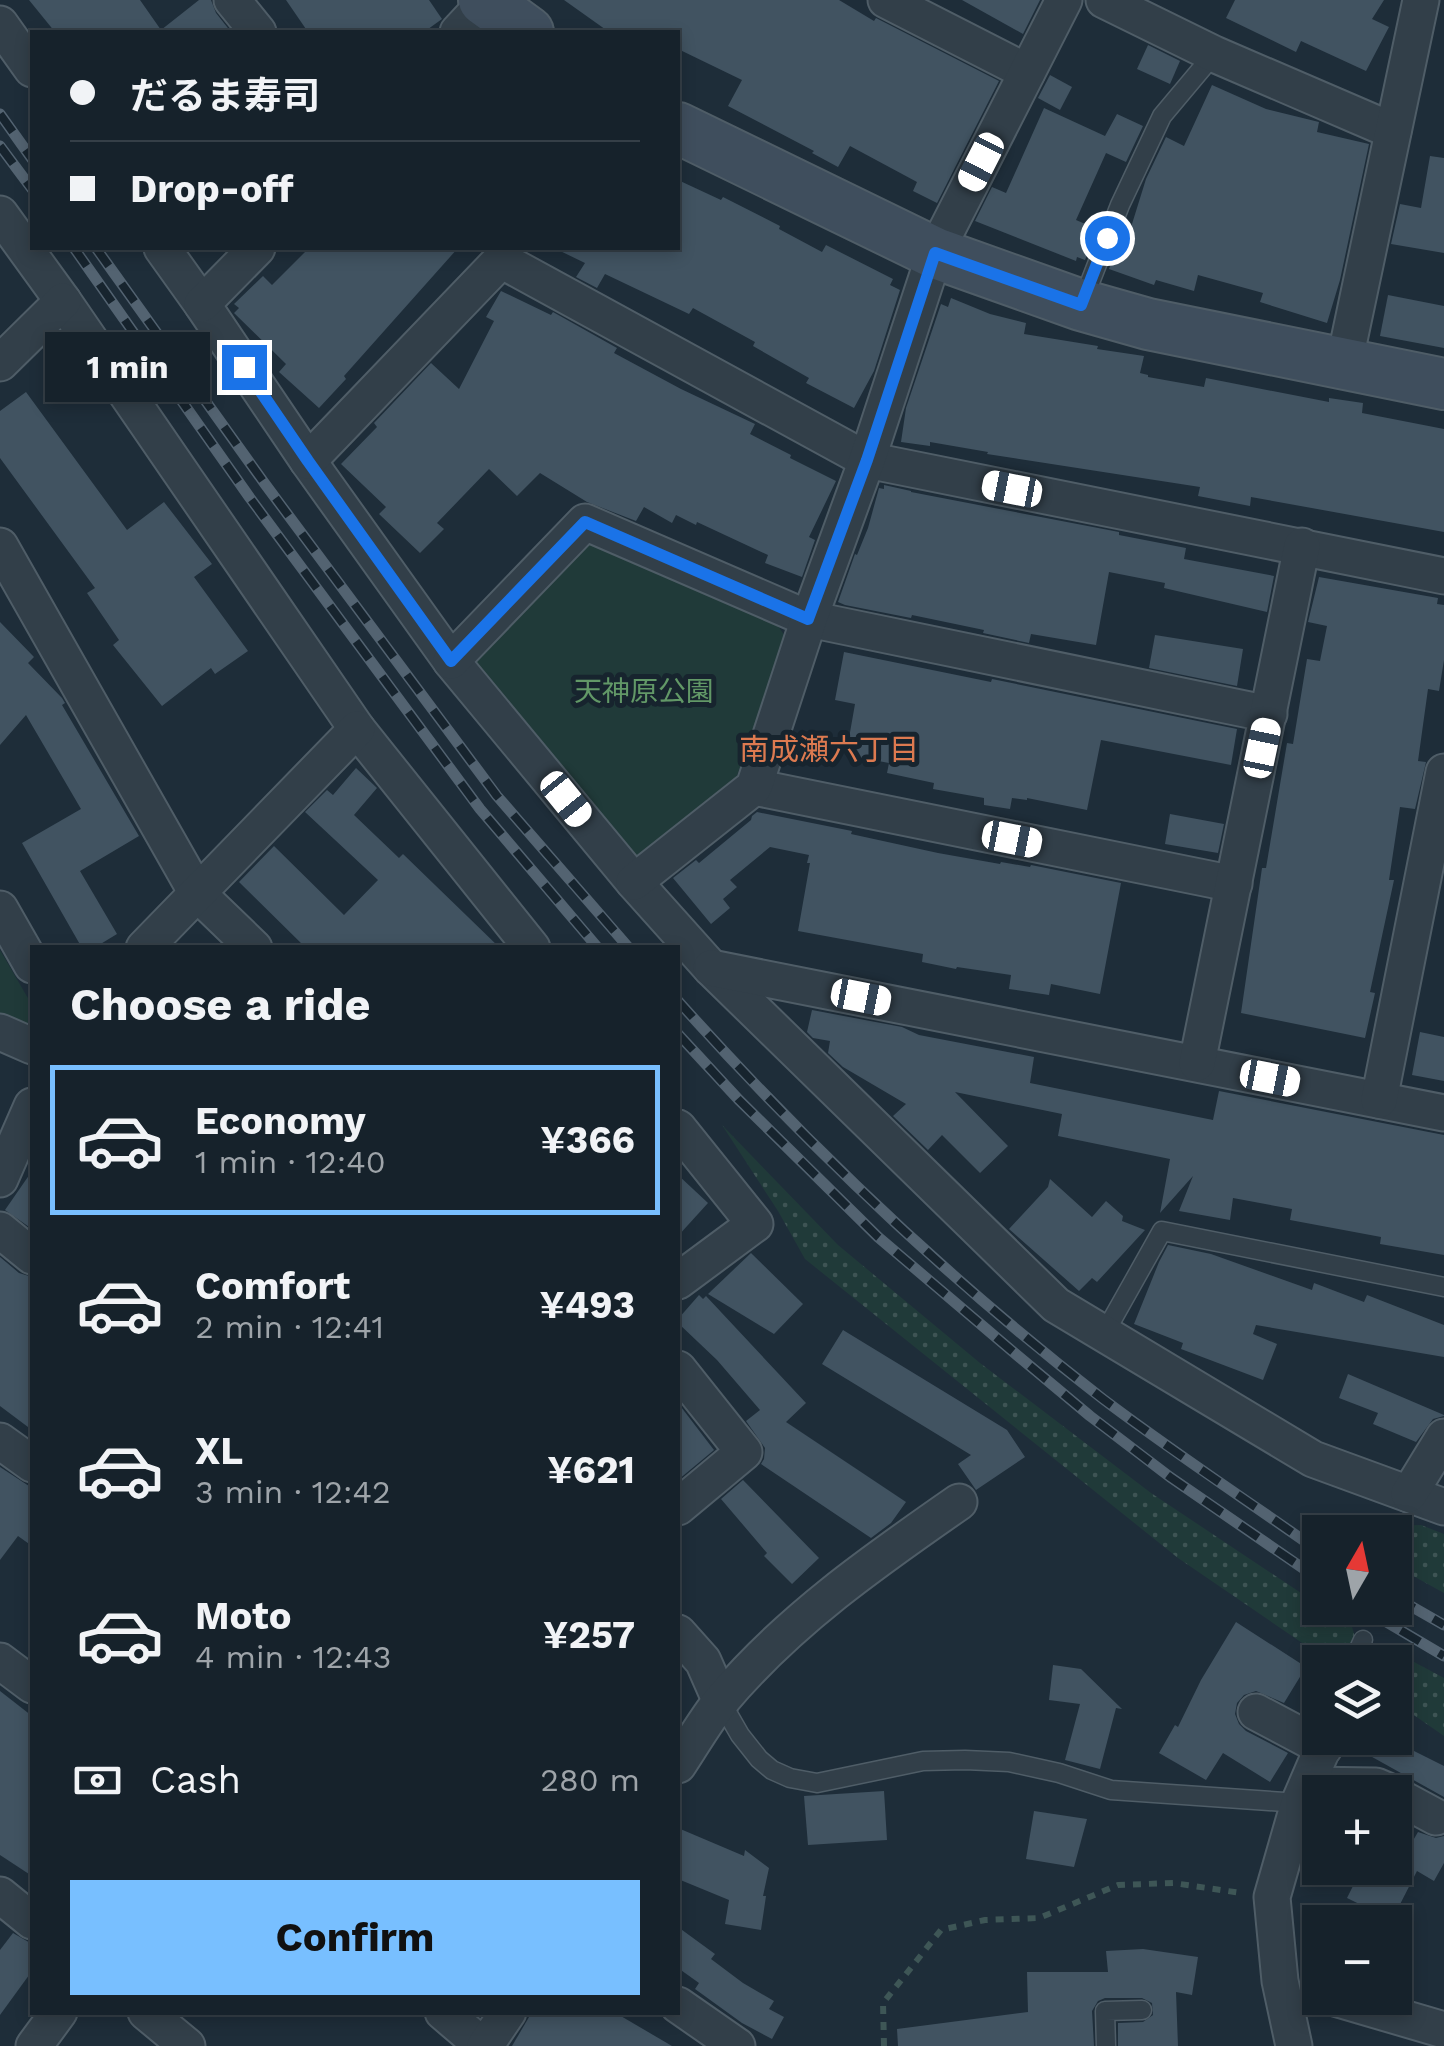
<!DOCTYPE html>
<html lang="en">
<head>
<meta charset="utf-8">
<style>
	body { margin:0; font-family:"Work Sans","Noto Sans JP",sans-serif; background:#232f37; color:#f1f3f6; height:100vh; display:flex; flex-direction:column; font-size:38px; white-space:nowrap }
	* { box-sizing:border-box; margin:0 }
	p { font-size:32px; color:#9ea4a9 }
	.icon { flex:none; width:55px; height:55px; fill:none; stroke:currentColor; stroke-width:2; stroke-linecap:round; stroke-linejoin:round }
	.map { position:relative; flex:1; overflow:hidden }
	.panel { position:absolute; left:30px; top:945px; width:650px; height:1070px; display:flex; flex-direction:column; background:#16222b; border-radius:0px; box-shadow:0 5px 15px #0003,0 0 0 2px #353f47 }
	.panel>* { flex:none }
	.top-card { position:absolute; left:30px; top:30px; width:650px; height:220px; border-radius:0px; box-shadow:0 5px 15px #0003,0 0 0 2px #353f47; display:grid; align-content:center; height:220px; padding:0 40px; background:#16222b }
	.needle { width:65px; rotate:9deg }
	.tools { position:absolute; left:1302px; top:1515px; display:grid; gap:20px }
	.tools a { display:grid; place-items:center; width:110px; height:110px; border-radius:0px; background:#16222b; box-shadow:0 5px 15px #0003,0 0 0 2px #353f47; font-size:50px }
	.end { position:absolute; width:45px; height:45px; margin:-22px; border:12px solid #1a73e8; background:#fff; box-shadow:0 0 0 5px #fff }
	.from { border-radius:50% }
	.bubble { position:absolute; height:70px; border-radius:0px; background:#16222b; box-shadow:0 5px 15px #0003,0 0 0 2px #353f47; font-size:32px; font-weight:700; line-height:70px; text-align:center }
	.car { position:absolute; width:30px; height:60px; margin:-30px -15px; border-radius:12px; box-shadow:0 0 8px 2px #0007; background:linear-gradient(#fff 24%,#345 0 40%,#fff 0 76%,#345 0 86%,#fff 0) }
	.top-card b { display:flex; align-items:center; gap:35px; height:95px; font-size:38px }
	.top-card b+b { border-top:2px solid #353f47 }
	.top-card i { width:25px; height:25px; background:#f1f3f6 }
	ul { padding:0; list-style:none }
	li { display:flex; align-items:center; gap:30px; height:150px; margin:0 20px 15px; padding:0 20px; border:5px solid transparent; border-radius:0px }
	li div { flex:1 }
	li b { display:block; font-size:38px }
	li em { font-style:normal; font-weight:700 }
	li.current { border-color:#78bfff }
	li>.icon { width:90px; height:90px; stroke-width:1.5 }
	h2 { padding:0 40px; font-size:45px; line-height:120px }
	.pay { display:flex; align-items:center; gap:25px; height:110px; padding:0 40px; font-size:38px }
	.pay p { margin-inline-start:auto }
	.cta { display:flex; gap:20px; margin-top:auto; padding:20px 40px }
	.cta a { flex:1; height:115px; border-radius:0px; background:#78bfff; color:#111; font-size:40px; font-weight:700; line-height:115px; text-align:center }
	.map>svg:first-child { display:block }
	.grass { fill:url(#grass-dots) }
	.green { fill:#203a39 }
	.building { fill:#415361 }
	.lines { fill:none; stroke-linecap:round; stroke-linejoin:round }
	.lane-casing { stroke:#4f5d67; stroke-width:21 }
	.street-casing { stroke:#4f5d67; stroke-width:39 }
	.secondary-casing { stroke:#4f5d67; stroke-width:54 }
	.path { stroke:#3e5656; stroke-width:6; stroke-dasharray:8 8; stroke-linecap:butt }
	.lane { stroke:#323f49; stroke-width:18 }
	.street { stroke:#323f49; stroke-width:35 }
	.secondary { stroke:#3f4e5d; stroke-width:50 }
	.rail-casing { stroke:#536371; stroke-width:11 }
	.rail { stroke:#17242e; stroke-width:8; stroke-dasharray:22; stroke-linecap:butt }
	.route { stroke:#1a73e8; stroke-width:12 }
	.labels { text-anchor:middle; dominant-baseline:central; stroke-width:10; stroke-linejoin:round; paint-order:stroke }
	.park-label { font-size:28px; fill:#629867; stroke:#17242e }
	.neighbourhood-label { font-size:30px; fill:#dd7a50; stroke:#17242e }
</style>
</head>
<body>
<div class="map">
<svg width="1444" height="2046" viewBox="0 0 1444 2046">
	<defs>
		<pattern id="grass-dots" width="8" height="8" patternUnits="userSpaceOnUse" patternTransform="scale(2.5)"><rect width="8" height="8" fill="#203a39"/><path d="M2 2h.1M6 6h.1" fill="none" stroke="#3e5454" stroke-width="1.8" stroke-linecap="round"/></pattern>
	</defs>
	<rect width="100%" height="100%" fill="#1e2d39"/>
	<g class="grass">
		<polygon points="722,1125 838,1245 980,1363 1151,1493 1352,1627 1355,1637 1339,1662 1330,1662 1178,1558 805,1259 778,1211"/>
		<polygon points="1421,1525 1444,1534 1444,1593 1395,1566 1395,1532 1374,1532 1390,1526"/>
		<polygon points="1401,1655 1444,1678 1444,1736 1395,1702 1395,1662 1378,1662"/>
	</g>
	<g class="green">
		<polygon points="589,540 774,620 787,639 735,781 632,860 474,671 482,647"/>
		<polygon points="0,950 32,1005 32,1032 0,1017"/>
	</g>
	<g class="building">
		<polygon points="29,0 140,0 161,30 199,0 211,0 216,13 231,32 55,32"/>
		<polygon points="286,0 429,0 442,19 424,32 308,32"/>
		<polygon points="564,0 839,0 874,21 876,18 999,81 937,203 913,191 917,182 850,146 838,167 812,153 814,151 728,106 742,80 678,49 678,32 609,32"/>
		<polygon points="962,0 1040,0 1023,34"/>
		<polygon points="1235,0 1384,0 1372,19 1389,27 1366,71 1301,41 1296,52 1226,18"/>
		<polygon points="1148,45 1180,61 1170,84 1137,69"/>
		<polygon points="1050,75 1072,87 1060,110 1038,98"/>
		<polygon points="1212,85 1266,109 1319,122 1317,132 1369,144 1340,280 1327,323 1260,302 1263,293 1198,275 1194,291 1156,280 1154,285 1109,269 1121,238 1127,240 1146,179 1166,137 1184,146"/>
		<polygon points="1044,108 1105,136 1117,114 1143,126 1126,162 1106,153 1076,220 1097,229 1085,260 1077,257 1076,261 975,221 992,187 1006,193"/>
		<polygon points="1430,156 1444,158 1444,253 1391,244 1400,204 1421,208"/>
		<polygon points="678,180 721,200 723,197 780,226 779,229 822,252 826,245 893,279 890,285 900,290 874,371 854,408 806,383 809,378 753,346 755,342 693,308 689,314 605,274 597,288 576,277 585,263 554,248 678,248"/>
		<polygon points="309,248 458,248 344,376 346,379 319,408 279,372 286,364 234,313 239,308 234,304 263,276 272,285"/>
		<polygon points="501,291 551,315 553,312 617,348 614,353 681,389 755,424 750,434 791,455 790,458 836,481 809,537 815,540 802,577 765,563 768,555 697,522 696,525 676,515 672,523 644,507 636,521 587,502 540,473 517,496 489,469 437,523 444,529 420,553 379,514 386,507 341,464 377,427 374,423 431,363 459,389 494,321 486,317"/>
		<polygon points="1388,295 1444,306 1444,348 1380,336"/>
		<polygon points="951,298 990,314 1026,323 1024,334 1098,346 1097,349 1144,356 1140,373 1148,375 1148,377 1204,387 1206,378 1329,402 1329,398 1363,403 1362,413 1444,429 1444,532 1251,497 1250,506 1198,496 1200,487 987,454 988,452 930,442 930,446 901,442 906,408 941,304 948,307"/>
		<polygon points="26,392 127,530 164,502 212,564 194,577 248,651 215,674 211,668 162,706 113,645 119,640 87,593 95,588 0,458 0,411"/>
		<polygon points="884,485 911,491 911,492 1119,532 1119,535 1186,548 1184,559 1274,576 1267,612 1164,588 1165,583 1109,572 1096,645 1031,634 1029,643 983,633 984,630 912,615 911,618 845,605 838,602 855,554 857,555 868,528 879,488 884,489"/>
		<polygon points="1319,577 1438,598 1437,604 1444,605 1444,660 1439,691 1428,689 1418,761 1426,762 1415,809 1400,807 1389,880 1394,880 1370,992 1375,993 1365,1038 1241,1013 1262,868 1266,868 1287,743 1293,744 1307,659 1320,661 1327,626 1308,622"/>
		<polygon points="0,622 34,657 28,663 62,698 65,703 62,705 139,836 80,871 117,934 94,948 82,948 22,843 81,809 26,715 0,745"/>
		<polygon points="1155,635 1243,649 1237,686 1149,668"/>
		<polygon points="844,652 991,682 992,679 1237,729 1231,765 1101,740 1087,810 1027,798 1027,800 1012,798 1010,809 984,805 984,798 933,789 934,783 887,773 889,763 846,755 855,704 835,700"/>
		<polygon points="356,768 377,788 354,815 399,858 403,854 500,948 306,948 239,882 274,846 344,915 378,880 305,812 327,790 333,795"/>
		<polygon points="757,812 852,831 851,834 938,853 1000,864 1001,862 1030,867 1031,865 1121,883 1100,994 1051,984 1049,995 1009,989 1011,975 957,967 956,969 922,962 923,954 798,931 810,863 807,863 809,855 770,847 730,880 737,887 723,899 730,908 711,924 673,878 696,860 699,863 751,820 752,816"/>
		<polygon points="1170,814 1224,824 1218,853 1165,844"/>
		<polygon points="812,1010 902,1027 919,1035 1034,1057 1030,1083 1213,1120 1219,1091 1444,1135 1444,1255 1380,1244 1381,1237 1290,1220 1292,1209 1233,1198 1230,1220 1179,1211 1193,1176 1160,1213 1170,1159 1058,1136 1062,1114 955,1092 1008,1146 980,1173 942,1135 928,1150 893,1116 906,1104 843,1067 828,1053 830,1041 813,1038 807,1032"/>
		<polygon points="1420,1032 1444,1037 1444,1081 1412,1075"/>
		<polygon points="32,1171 32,1229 5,1210"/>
		<polygon points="678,1175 708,1203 678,1236"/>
		<polygon points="1050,1179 1092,1217 1106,1201 1123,1216 1122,1221 1145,1230 1097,1282 1092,1278 1079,1291 1009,1229 1048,1187"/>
		<polygon points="1168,1245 1211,1254 1312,1290 1314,1283 1364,1302 1367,1295 1444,1325 1444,1357 1256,1325 1253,1334 1277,1344 1263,1380 1181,1349 1183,1343 1134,1324 1159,1262"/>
		<polygon points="751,1253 803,1304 774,1334 708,1294"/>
		<polygon points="0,1257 19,1273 32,1277 32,1430 0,1406"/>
		<polygon points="699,1295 703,1299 706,1296 806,1403 786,1422 906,1502 891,1523 871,1538 761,1464 764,1459 765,1448 746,1421 760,1410 717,1360 678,1323 678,1319"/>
		<polygon points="843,1330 1007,1430 1025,1457 976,1490 958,1464 971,1455 822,1364"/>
		<polygon points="1348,1374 1444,1415 1444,1416 1433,1419 1416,1442 1373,1424 1378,1413 1339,1398"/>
		<polygon points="678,1403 714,1450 678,1480"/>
		<polygon points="0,1467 32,1488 32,1546 18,1536 0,1560"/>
		<polygon points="743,1480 819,1558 792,1584 764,1556 767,1553 721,1499"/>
		<polygon points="1236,1622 1306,1667 1284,1703 1256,1691 1244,1695 1237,1703 1235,1714 1239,1724 1246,1731 1288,1753 1270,1782 1223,1753 1206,1780 1159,1753 1175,1725 1178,1727 1201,1680"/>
		<polygon points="1053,1665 1081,1669 1122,1709 1116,1708 1100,1769 1065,1760 1080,1704 1049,1700"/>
		<polygon points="0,1691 32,1716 32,1876 0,1855"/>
		<polygon points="1348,1738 1412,1738 1406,1747 1444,1766 1444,1797 1347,1743"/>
		<polygon points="884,1791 887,1840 808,1845 804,1796"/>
		<polygon points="1034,1811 1087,1819 1074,1867 1026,1859"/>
		<polygon points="678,1828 744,1856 745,1850 769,1868 763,1896 766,1896 761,1930 725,1924 729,1900 678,1879"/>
		<polygon points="1418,1832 1436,1838 1444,1836 1444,1863 1434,1881 1417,1871 1392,1920 1347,1898 1362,1868 1411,1868 1401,1861"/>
		<polygon points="678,1927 715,1954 711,1959 743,1983 774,2001 769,2009 784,2017 772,2039 742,2023 695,1989 699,1983 678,1968"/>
		<polygon points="13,1933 32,1944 32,1971 0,2015 0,1950"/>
		<polygon points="1143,1949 1198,1957 1192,1995 1176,1992 1178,2046 1118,2046 1118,2023 1143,2022 1153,2015 1152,2003 1142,1998 1105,1998 1098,2001 1092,2011 1094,2046 898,2046 897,2029 1028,2012 1027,1972 1108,1972 1106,1951"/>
		<polygon points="532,2012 614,2012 672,2046 512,2046"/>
	</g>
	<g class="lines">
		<g class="lane-casing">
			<g id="lane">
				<polyline points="1082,303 1120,205 1162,116 1214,54"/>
				<polyline points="1104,1334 1162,1231 1444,1287"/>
				<polyline points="1353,1662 1363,1640"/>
				<polyline points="721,1702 740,1735 759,1759 772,1770 790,1778 817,1783 923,1761 965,1760 1009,1762 1059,1773 1111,1790 1299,1803"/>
				<polyline points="1106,2046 1105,2011 1142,2010"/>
			</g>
		</g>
		<g class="street-casing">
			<g id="street">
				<polyline points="232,0 258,32"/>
				<polyline points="886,0 1027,72"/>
				<polyline points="1104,0 1214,54 1393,131"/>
				<polyline points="0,24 32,69"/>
				<polyline points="458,32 486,2"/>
				<polyline points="0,214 63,301 357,729 532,948"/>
				<polyline points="162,248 202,304 308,461 451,661 634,882 711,968 1056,1305 1313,1459 1444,1507"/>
				<polyline points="202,304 257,248"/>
				<polyline points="0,363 63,301"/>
				<polyline points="1344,364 1421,0"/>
				<polyline points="308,461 501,260 867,460 1444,576"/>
				<polyline points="0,546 197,893 254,948"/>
				<polyline points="451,661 585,522 809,619 1269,714"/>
				<polyline points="754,787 1234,884"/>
				<polyline points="634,882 754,787 809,619 867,460 935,253 1064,0"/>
				<polyline points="0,909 32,965"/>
				<polyline points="144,948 357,729"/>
				<polyline points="711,968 1444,1113"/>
				<polyline points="0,1032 32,1046"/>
				<polyline points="1197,1063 1302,546"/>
				<polyline points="1379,1100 1444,772"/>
				<polyline points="678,1128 755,1224 678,1281"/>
				<polyline points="0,1179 32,1106"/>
				<polyline points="0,1230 32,1256"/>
				<polyline points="678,1369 744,1452 678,1507"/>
				<polyline points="0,1441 32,1464"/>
				<polyline points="1409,1494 1444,1437"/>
				<polyline points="678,1633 703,1661 721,1702"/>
				<polyline points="0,1661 32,1685"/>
				<polyline points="1256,1712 1324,1748"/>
				<path d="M678,1765C692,1744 705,1721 721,1701C788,1621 874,1561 959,1502"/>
				<polyline points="1308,1785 1376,1786 1390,1792"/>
				<polyline points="1395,1795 1436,1817"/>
				<polyline points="0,1895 32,1921"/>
				<polyline points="1335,1998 1444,2030"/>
				<polyline points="678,2005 737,2046"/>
				<polyline points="146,2012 187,2046"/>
				<polyline points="443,2012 483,2046"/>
				<polyline points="34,2046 59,2012"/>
				<polyline points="485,2046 508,2012"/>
				<polyline points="1294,2046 1280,1981 1272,1897 1299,1803 1327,1738"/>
			</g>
		</g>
		<g class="secondary-casing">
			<g id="secondary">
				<polyline points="484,0 528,32"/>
				<polyline points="678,128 935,253 1081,305 1148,324 1444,384"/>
			</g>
		</g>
		<polyline class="path" points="884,2046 883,2003 941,1930 985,1920 1039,1918 1118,1885 1173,1883 1241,1893"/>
		<use href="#lane" class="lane"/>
		<use href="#street" class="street"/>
		<use href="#secondary" class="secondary"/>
		<g class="rail-casing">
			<g id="rail">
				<polyline points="0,114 32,159"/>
				<polyline points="0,146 32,189"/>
				<polyline points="74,248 250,498 480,809 598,948"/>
				<polyline points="96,248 265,484 497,796 629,948"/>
				<path d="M678,1001C808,1146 949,1280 1103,1399C1173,1452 1248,1501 1320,1552"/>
				<polyline points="678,1034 739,1100 878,1237 1018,1356 1090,1416 1170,1477 1320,1580"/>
				<polyline points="1395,1597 1444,1625"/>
				<polyline points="1363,1608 1444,1656"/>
			</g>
		</g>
		<use href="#rail" class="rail"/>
	</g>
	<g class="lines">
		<polyline class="route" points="244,367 308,461 451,661 585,522 808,619 867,460 935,253 1081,305 1107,238"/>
	</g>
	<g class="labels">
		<g class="park-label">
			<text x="644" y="691">天神原公園</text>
		</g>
		<g class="neighbourhood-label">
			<text x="829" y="749">南成瀬六丁目</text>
		</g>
	</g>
</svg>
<div class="tools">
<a><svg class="needle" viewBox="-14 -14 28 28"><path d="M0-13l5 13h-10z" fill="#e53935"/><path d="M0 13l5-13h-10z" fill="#9ea4a9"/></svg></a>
<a><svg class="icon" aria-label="layers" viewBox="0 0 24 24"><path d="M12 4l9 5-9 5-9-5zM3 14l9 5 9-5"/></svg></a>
<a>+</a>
<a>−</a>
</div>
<i class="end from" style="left:1107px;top:238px"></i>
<i class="end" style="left:244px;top:367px"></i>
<div class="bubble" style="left:45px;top:332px;width:165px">1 min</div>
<i class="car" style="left:981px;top:162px;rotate:207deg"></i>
<i class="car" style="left:1012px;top:489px;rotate:281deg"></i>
<i class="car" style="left:1262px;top:748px;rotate:12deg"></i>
<i class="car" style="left:566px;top:799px;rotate:141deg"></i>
<i class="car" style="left:1012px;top:839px;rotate:101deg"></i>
<i class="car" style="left:861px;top:997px;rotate:101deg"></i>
<i class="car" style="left:1270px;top:1078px;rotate:101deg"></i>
<div class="top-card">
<b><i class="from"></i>だるま寿司</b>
<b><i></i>Drop-off</b>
</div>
<section class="panel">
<h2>Choose a ride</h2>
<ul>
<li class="current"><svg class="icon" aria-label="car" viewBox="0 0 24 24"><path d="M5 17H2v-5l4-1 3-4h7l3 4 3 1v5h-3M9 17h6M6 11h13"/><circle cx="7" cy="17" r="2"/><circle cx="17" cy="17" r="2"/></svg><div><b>Economy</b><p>1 min · 12:40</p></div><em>¥366</em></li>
<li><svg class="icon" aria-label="car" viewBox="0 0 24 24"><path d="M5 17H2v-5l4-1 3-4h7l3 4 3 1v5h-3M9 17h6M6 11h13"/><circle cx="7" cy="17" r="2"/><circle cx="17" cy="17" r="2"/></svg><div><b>Comfort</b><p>2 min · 12:41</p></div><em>¥493</em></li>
<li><svg class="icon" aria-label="car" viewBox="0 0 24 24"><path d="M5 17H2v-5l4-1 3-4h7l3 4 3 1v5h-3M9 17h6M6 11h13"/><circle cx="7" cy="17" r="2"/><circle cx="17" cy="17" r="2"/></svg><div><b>XL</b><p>3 min · 12:42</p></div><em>¥621</em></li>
<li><svg class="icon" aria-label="car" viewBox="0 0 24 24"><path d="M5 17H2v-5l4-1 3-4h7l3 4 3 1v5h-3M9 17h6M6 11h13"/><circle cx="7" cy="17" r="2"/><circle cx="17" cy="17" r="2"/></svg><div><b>Moto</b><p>4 min · 12:43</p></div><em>¥257</em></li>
</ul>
<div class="pay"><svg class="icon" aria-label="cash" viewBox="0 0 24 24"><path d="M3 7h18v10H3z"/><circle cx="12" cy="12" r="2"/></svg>Cash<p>280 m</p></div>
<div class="cta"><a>Confirm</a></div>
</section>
</div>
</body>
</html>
